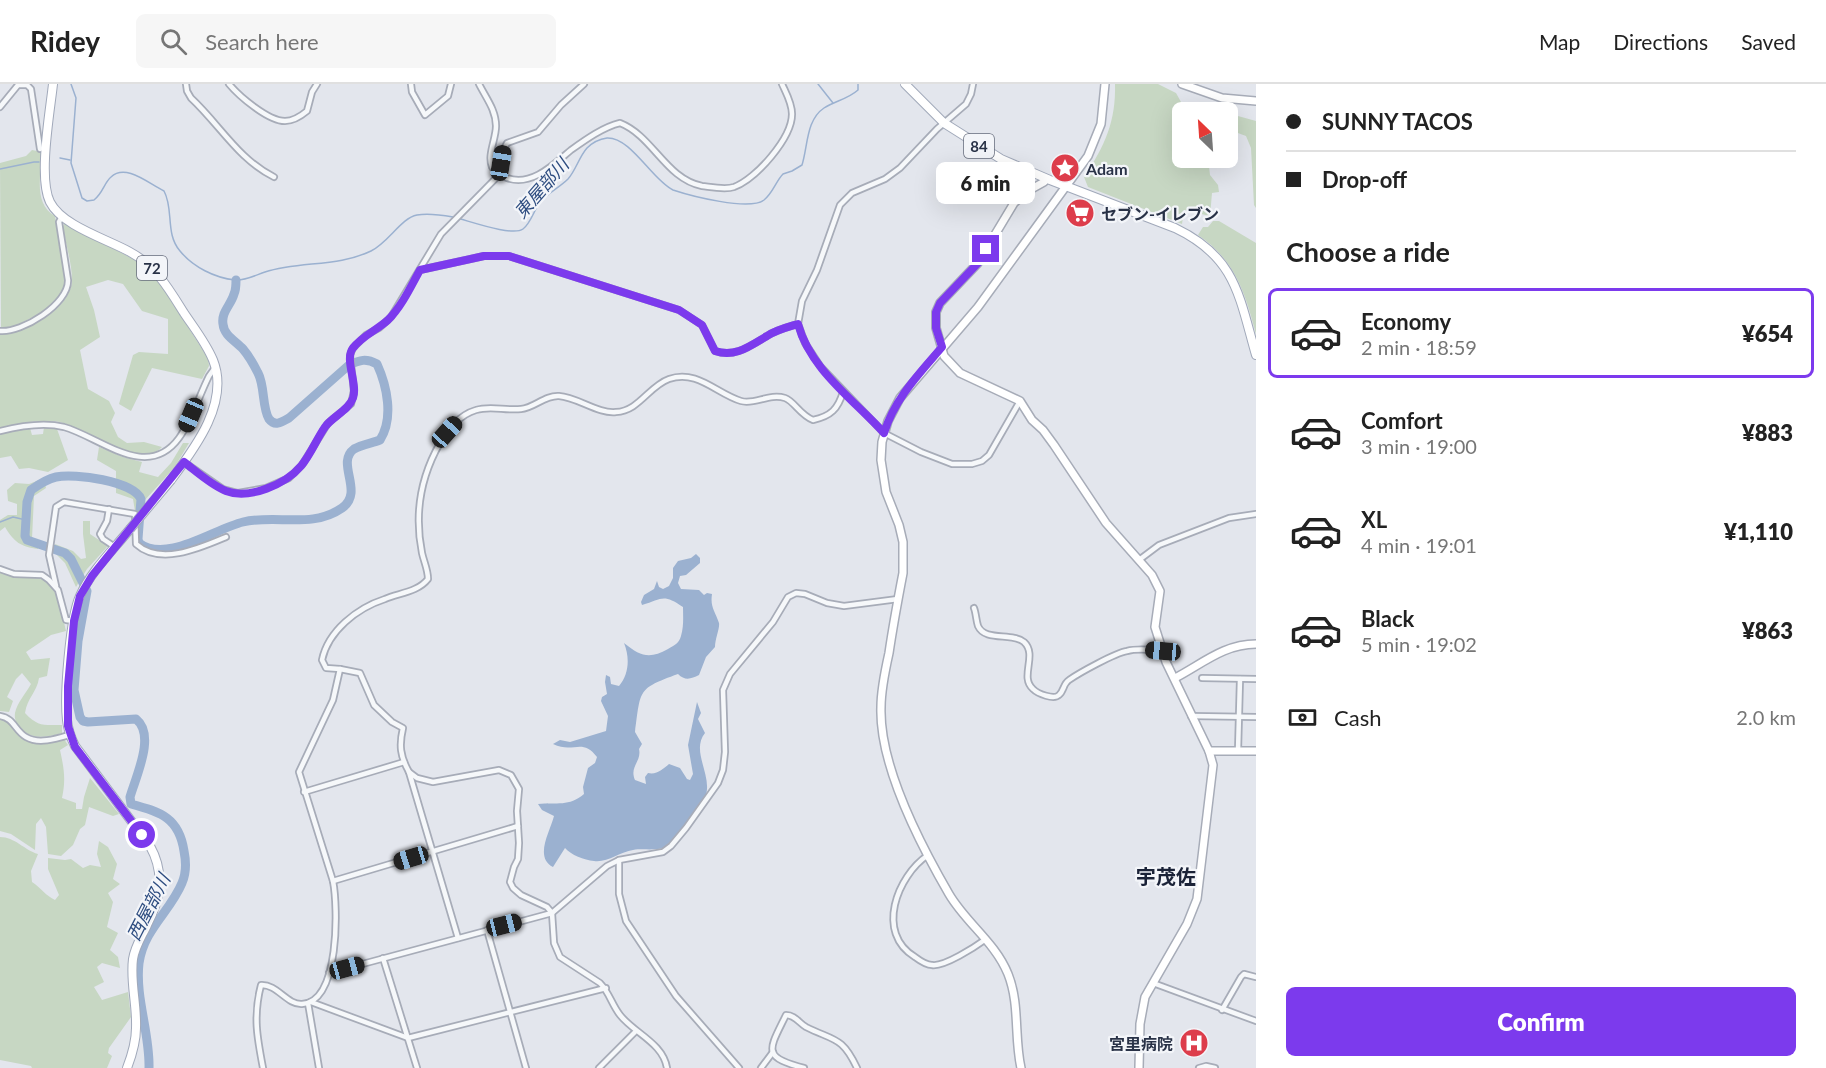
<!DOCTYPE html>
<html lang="en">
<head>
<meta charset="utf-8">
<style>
	body { margin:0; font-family:Lato,"Noto Sans JP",sans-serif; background:#f6f6f6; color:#222; height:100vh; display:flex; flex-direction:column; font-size:22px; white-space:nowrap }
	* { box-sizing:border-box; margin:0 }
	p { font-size:20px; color:#767676 }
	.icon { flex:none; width:33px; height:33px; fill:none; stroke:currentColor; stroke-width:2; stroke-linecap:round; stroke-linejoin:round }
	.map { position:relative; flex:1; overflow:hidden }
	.drawer { display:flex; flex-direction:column; background:#fff; width:570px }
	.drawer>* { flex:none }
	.banner { display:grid; align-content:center; height:132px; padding:0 30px; background:#fff }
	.needle { width:39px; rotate:335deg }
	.tools { position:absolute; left:1172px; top:18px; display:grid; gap:12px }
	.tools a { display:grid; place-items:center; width:66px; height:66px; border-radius:9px; background:#fff; box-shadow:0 6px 24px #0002; font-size:30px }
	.end { position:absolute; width:27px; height:27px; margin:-14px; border:8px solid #7c3aed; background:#fff; box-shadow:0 0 0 3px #fff }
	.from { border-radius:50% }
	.bubble { position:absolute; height:42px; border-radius:9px; background:#fff; box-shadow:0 6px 24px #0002; font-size:20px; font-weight:800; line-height:42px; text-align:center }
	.car { position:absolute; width:18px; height:36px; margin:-18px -9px; border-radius:8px; box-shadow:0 0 4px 2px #0007; background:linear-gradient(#222 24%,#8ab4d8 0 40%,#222 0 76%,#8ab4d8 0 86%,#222 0) }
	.banner b { display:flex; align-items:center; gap:21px; height:57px; font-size:22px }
	.banner b+b { border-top:2px solid #e0e0e0 }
	.banner i { width:15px; height:15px; background:#222 }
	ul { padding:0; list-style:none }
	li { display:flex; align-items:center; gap:18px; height:90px; margin:0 12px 9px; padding:0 18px; border:3px solid transparent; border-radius:9px }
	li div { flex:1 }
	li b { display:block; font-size:22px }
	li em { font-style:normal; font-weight:800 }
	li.selected { border-color:#7c3aed }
	li>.icon { width:54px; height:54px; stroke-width:1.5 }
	h2 { padding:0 30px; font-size:27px; line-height:72px }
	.pay { display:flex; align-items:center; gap:15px; height:66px; padding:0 30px; font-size:22px }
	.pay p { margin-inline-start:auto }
	.primary-button { display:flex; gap:12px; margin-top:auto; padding:12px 30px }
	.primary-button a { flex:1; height:69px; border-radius:9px; background:#7c3aed; color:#fff; font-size:24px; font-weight:800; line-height:69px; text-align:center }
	header { display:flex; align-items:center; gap:36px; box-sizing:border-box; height:84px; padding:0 30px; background:#fff; border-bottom:2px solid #e0e0e0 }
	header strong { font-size:28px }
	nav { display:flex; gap:33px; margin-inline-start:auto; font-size:21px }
	.search { width:420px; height:54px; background:#f6f6f6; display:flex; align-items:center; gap:15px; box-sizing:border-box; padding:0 21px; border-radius:9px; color:#767676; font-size:22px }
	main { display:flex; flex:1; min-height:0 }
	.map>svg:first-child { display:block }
	.green { fill:#c7d7c3 }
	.water { fill:#9bb1d0 }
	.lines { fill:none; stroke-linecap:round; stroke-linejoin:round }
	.stream { stroke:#9bb1d0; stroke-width:1.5 }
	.river { stroke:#9bb1d0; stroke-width:9 }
	.street-casing { stroke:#a7acb8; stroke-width:8 }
	.secondary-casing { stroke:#a7acb8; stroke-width:10 }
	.primary-casing { stroke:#a1a9ba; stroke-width:10 }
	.street { stroke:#f6f8fa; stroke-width:4.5 }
	.secondary { stroke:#fff; stroke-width:7 }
	.primary { stroke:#fff; stroke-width:8 }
	.primary-bridge-casing { stroke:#a1a9ba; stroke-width:10; stroke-linecap:butt }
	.primary-bridge { stroke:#fff; stroke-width:8 }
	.route { stroke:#7c3aed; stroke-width:8 }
	.labels { text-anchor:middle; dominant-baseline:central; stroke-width:4.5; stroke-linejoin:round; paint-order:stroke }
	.shield { fill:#f3f5f9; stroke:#666c7c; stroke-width:1.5 }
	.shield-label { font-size:15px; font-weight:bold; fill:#293247 }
	.poi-label { font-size:16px; font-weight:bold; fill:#293247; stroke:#f3f5f9; text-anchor:start }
	.water-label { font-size:18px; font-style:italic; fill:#2e4d80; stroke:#f3f5f9 }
	.quarter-label { font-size:20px; font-weight:bold; fill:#1b2338; stroke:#f3f5f9 }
</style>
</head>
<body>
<header>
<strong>Ridey</strong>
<div class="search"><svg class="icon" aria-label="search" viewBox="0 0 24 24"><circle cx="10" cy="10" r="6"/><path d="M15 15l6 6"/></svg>Search here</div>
<nav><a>Map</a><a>Directions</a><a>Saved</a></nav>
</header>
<main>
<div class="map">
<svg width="1256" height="984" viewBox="0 0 1256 984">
	<rect width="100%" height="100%" fill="#e3e6ed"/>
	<g class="green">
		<path d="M1115,0H1158L1176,9L1181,18L1182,30V74H1208L1210,91L1218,101L1219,108L1212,109L1210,132L1184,126L1182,140L1088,103L1084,93C1105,62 1116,37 1115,0Z"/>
		<polygon points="1227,29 1256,37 1256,124 1254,121 1251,64 1246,52 1227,45"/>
		<path d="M32,66L42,68C41,90 33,120 55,132L67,200L60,214L43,228L17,241L1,245L0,79L26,72Z"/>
		<path d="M1213,137H1219L1256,159V250C1245,208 1235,176 1198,151L1203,143H1208Z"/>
		<path d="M64,139L135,176L157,195L208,274L209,282L202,295L152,284L131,327L119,320L133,271L139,268L168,270V235L142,227L123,200L108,196L86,203L94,226L100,253L80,266L88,305L109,317L115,329L111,338L118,353L127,359L144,358L162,363C138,388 86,344 60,338C42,335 17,339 0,344V250C25,249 63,229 71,203C75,189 65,158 63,143Z"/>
		<polygon points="44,343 57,345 68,376 48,388 29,384 19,385 11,372 0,374 0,349 30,344 32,351 43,350"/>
		<polygon points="183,359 189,359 174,384 135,427 133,415 116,409 116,387 97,376 99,363 123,373 142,378 139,388 158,393 171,379"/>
		<path d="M44,394L46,404L34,412L32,455L41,458L38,465C21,463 14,458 5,443L0,447V436L8,431H17V420L8,417L7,406L15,399L29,400Z"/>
		<polygon points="83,437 90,437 90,450 108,462 87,485 76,503 65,479 56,470 55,460 73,467 81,475 86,474 83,450"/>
		<path d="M0,488C13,492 26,491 38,494C59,498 62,529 66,547L51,551L26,568L31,576L50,574L47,592L39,594C37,608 27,614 25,629C38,643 44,641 62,641V649C48,653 34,656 22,646C17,642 14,635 15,629C17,619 26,609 31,600L22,589L16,595L7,613L13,617L9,628L0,627Z"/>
		<path d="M0,635C11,636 14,645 22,652C32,661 52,657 64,655L68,661L60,666C64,684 66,696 62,714L76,719V725H82L84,713L90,694L119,730L113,732L89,723L85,741L80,745L73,761L61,772L48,770L46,743L41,734L36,740L35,766L11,750L0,747Z"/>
		<path d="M0,753C15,753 24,766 38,770L31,787L32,798C41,804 46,812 55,816L59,811L48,785V774L65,776L71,775L83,784L90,781L101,783L97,770L99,757L108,763L117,780L113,795L120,800L108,809L113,818L107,843L118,849L110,866L118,873L120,884L102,879L97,883L104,898L94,903L102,916L128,908L131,933L109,964L108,969L112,972L107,984H32L31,982L0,976Z"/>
	</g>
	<path class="water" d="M696,470L700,474V479L686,491L680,492L678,499L681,505L699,506L704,511L707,509L712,510C710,523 715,527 719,539C720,544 715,555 715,563L706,573L699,591C691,595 685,597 678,590C637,605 641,605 635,648L642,660L639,665C642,678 629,682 635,696L646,700L645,693L648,689C657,691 663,685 669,680L680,684L687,695L690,696L693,690L688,661L697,618L701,629L698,635L705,649C690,668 714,692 705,714C700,727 680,752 669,761C661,768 644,764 633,766C620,768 607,779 594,777C584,776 571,771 565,764L553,783C534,773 550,748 554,732L542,726L538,720C557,718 569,723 584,710L583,703L588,684L595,679L597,673C582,653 574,670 553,660L560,656L570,658L606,647L608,632L601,617L602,613L607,610L605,598L606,591L610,593L611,600L619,602C629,590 630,574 624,559C641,573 650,575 668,565C675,561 679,559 681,552C684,542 683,532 683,523C663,509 662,515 642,521L641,518L644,511L654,505L657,497L659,503L663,505L669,502L673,494V484L678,477L691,474Z"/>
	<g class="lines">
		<g class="stream">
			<path d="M71,0L76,14L71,79L82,114L87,117L94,116C103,109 104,99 111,93C126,79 149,100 164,107C174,125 165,150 180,167C193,183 215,194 235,196C245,197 256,191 265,188C300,177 338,183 371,167C389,158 401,134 417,131C427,129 442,131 453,133C467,136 512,153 523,145C531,139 534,126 540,118C548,109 560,103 568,95C576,86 579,73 587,64C592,59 600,55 607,54C631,53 652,96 673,106C691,112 749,127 764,116C773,109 776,97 783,90L792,87L802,81C808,62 806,36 824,24C835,17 848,15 858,6V0"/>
			<polyline points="818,0 833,19"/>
			<polyline points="60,74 70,76"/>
			<polyline points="0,85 34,78 39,78"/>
			<polyline points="0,438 13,433 26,436"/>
		</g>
		<path class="river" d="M149,984C150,949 135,914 139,879C144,845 170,828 182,799C186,790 186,777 184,767C179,734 161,728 131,720L130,713C136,692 156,651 136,635L88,638L83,637L80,633L74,606L78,557L87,507L71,475L65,469L27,456L25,452L27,418L31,406C38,401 47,395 56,393C75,389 133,397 141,415L138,455L139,459C166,480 214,445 243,438C276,430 312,445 342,424C365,408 335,379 354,365C361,361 372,359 380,356C394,334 387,302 377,280C366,274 360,276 349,281L289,334C282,338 275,343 269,335C262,324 265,302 258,289C254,281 249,272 243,265C236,257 224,252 223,240C221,228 231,221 234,210C236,206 236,201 236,196"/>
		<g class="street-casing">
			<g id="street">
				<path d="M186,0L187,7L191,14C220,41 238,75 274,93"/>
				<path d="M229,0C239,12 268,37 285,37C292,37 301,32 307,27L312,8L317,0"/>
				<polyline points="411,0 412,8 425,31 448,12 451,0"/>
				<path d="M479,0C486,14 496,26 496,42C496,55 487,71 492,83C495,89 501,92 507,94C532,103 554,80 571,66C585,56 603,43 620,39C653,52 666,95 702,102C711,103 725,106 734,103C756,95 792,54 792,30C792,19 786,9 782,0"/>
				<polyline points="973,0 971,10 966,20 937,45 900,84 885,95 852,109 840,121 817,186 802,217 798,240 805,259 820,282 884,349 921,368 952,380 972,380 982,377 989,371 1020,317"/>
				<polyline points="0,23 18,1 27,1 31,5 40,65"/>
				<path d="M420,186L484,172H509L679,226L702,241L715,267C735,274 750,262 767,252C776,246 788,243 798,240"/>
				<path d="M0,247C22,249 69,220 68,196L59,138L62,132"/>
				<path d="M0,347C20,342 43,338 64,343C100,353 147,398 179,354C192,336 199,312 209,292L214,285"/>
				<polyline points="184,378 223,405 238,409 266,404 289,394 302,381 328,339 351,320 354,307 350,271 353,264 366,251 379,244 391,233 441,150 499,91 503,67 507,59 538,48 561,21 584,0"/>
				<polyline points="109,425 107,437 100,450 103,455 115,463"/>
				<polyline points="1139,476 1159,461 1229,434 1256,430"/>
				<polyline points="0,485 14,490 42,491 49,496 58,506 66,536 74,537"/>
				<path d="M56,502L49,471L56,423L64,418L135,430L136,460C160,482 200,464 226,453"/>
				<path d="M974,524C976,529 976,536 978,542C985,558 1012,548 1024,558C1038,571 1019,593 1033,605C1038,610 1054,616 1059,611C1064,607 1063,600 1069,596C1079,589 1115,569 1127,567C1139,564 1151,566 1163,567"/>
				<polyline points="1202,594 1256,595"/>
				<path d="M0,632C14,634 15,647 26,653C40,661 56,654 70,651"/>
				<polyline points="1191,632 1256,633"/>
				<polyline points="1238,667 1240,595"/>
				<path d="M409,688L417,694L433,698L499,686L511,691L519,705L517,727L519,759L518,775L514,783L510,798L513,804L521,811L547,823L552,829L554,859L560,873L600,899C609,908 612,921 620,931C634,949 663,959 667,984"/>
				<polyline points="304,708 404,678"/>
				<path d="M928,771C897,792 875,849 915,873C919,876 926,881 932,881C944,883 975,863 986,855"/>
				<polyline points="619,776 619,810 626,837 676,912 739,984"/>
				<polyline points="333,797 518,742"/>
				<polyline points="487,846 526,984"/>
				<path d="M458,854L409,688C400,672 399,661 403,644L392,638L374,621L360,589L340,585L326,584L322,576C328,547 357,524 385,515C399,509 418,508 428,495C428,486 424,478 422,469C414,429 420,394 440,359C449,345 459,331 476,326C491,321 505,327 521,325C534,324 545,311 559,312C577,313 598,330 616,328C639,327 649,302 669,295C697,285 717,310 741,317C755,321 769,309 785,314C794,317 800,331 813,336C831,332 838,325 843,308"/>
				<polyline points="383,874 417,984"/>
				<polyline points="329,889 552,829 607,782 619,776 663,768 671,762 686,744 718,699 723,686 725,668 723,606 730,590 773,538 788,513 796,509 805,510 827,519 844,522 898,515"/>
				<polyline points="1153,899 1256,937"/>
				<polyline points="311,918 408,954 606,904"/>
				<polyline points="308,919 319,984"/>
				<polyline points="1222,926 1241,893 1244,890 1256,893"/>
				<path d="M263,984C257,953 253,932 261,901C277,900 287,921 302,920C340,918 338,823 333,797L299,688L333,616L340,585"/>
				<polyline points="599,984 636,947"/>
				<polyline points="761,984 773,968"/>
				<path d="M804,984C761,973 769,966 786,931C795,931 799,939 806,943C834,957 842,952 857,984"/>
				<polyline points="1199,984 1206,982 1215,984"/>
			</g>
		</g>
		<g class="secondary-casing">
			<g id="secondary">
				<polyline points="1182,0 1222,14 1256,17"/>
				<polyline points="1044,98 1026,108 1014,119 978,179 940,219 936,228 936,244 944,272 960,289 1020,317 1032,336 1043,346 1054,361 1106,439 1152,491 1160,507 1155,543 1166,578 1209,667 1213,681 1197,815 1187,840 1145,913 1140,940 1139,984"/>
				<path d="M1175,594C1202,580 1224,560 1256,560"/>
				<polyline points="1209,667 1256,667"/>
				<path d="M1021,984C1014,953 1020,920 1008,890C995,858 966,839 949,810C920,760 879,681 881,623C881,605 885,587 889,569C893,542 898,515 903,489V458L899,441L886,408L881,376L882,358L888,337L900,314L978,223L1088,72L1101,40L1105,0"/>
			</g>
		</g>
		<g class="primary-casing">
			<g id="primary">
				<path d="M53,0C50,28 38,94 50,118C62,142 107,155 130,168C156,182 169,205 184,229C194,244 206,259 213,276C230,318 195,364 171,396"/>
				<path d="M905,0L944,39L1001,75L1050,96L1175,144C1236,173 1239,212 1256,271"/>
				<path d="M127,984C132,971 136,958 136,944C137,920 130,898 133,875C135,862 142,852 147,841C161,814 165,789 150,762L75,662C71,654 68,646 67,636C64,611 70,534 80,512C91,487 113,466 130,445"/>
			</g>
		</g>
		<use href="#street" class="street"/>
		<use href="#secondary" class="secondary"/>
		<use href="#primary" class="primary"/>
		<g class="primary-bridge-casing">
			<polyline id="primary-bridge" points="130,445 171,396"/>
		</g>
		<use href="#primary-bridge" class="primary-bridge"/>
	</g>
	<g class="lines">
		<path class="route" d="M142,751L75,663L68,642V602L74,537L80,512L92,492L184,378C197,388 211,401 226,407C249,416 286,400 301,382C311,370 316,356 325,343C332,333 349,326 353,314C358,300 344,275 353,264C362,252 377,246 388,236C402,222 411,202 420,186L484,172H509L679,226L702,241L715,267C735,274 750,262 767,252C776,246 788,243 798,240C810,285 854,316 884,349C895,314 919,290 942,263L936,244V228L940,219L978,179L986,165"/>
	</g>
	<defs>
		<g id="sight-disc" transform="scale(1.5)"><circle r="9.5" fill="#dd3d4b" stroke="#f3f5f9"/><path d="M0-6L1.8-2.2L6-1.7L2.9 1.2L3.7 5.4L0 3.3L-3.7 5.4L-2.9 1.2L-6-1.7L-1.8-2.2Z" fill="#fff"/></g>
		<g id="supermarket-disc" transform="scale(1.5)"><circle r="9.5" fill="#dd3d4b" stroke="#f3f5f9"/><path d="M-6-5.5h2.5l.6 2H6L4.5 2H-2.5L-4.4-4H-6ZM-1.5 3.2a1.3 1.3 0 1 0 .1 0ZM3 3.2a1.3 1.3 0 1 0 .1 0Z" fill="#fff"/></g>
		<g id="hospital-disc" transform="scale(1.5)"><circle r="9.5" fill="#dd3d4b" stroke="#f3f5f9"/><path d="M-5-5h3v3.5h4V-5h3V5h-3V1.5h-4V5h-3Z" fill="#fff"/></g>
	</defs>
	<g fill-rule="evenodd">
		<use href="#sight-disc" x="1065" y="84"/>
		<use href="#supermarket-disc" x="1080" y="129"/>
		<use href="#hospital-disc" x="1194" y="959"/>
	</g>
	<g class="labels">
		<g class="shield">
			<rect x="964" y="50" width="30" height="24" rx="4.5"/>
			<rect x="137" y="172" width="30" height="24" rx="4.5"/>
		</g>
		<g class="shield-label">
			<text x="979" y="62">84</text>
			<text x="152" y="184">72</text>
		</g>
		<g class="poi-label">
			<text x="1086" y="84">Adam</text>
			<text x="1101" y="129">セブン-イレブン</text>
			<text x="1173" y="959" text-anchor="end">宮里病院</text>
		</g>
		<g class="water-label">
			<text transform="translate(541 104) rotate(-49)">東屋部川</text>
			<text transform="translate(148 823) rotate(-63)">西屋部川</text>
		</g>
		<g class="quarter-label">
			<text x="1166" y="792">宇茂佐</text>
		</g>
	</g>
</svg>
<div class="tools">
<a><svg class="needle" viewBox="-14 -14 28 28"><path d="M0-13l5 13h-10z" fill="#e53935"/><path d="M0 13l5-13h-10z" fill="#767676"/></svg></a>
</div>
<i class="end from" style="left:142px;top:751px"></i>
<i class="end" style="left:986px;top:165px"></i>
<div class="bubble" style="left:936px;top:78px;width:99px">6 min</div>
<i class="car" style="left:501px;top:79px;rotate:9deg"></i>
<i class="car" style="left:191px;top:331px;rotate:203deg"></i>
<i class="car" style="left:447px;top:348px;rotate:42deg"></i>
<i class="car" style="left:1163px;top:567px;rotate:275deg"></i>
<i class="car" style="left:411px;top:774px;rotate:253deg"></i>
<i class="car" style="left:504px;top:841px;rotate:76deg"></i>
<i class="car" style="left:347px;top:884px;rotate:75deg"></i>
</div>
<section class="drawer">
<div class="banner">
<b><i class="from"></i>SUNNY TACOS</b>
<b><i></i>Drop-off</b>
</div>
<h2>Choose a ride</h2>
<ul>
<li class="selected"><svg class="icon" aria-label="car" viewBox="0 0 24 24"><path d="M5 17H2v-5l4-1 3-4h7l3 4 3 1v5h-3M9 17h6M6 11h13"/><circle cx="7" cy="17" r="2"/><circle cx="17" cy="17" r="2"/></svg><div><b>Economy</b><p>2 min · 18:59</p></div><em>¥654</em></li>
<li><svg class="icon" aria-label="car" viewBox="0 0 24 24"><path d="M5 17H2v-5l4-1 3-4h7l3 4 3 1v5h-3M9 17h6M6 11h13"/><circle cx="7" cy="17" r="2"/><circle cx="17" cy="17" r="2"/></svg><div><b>Comfort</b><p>3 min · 19:00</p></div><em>¥883</em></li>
<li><svg class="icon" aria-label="car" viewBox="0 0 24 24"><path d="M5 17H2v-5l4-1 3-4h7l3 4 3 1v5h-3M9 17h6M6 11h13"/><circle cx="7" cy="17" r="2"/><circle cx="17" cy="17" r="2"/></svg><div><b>XL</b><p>4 min · 19:01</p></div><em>¥1,110</em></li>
<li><svg class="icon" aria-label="car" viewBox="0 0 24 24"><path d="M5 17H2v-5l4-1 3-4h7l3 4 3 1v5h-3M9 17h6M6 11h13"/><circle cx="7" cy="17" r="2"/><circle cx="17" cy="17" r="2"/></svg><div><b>Black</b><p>5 min · 19:02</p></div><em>¥863</em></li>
</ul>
<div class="pay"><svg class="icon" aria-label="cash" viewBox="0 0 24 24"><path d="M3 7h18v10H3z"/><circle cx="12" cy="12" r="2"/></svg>Cash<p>2.0 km</p></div>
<div class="primary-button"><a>Confirm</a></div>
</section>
</main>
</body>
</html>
